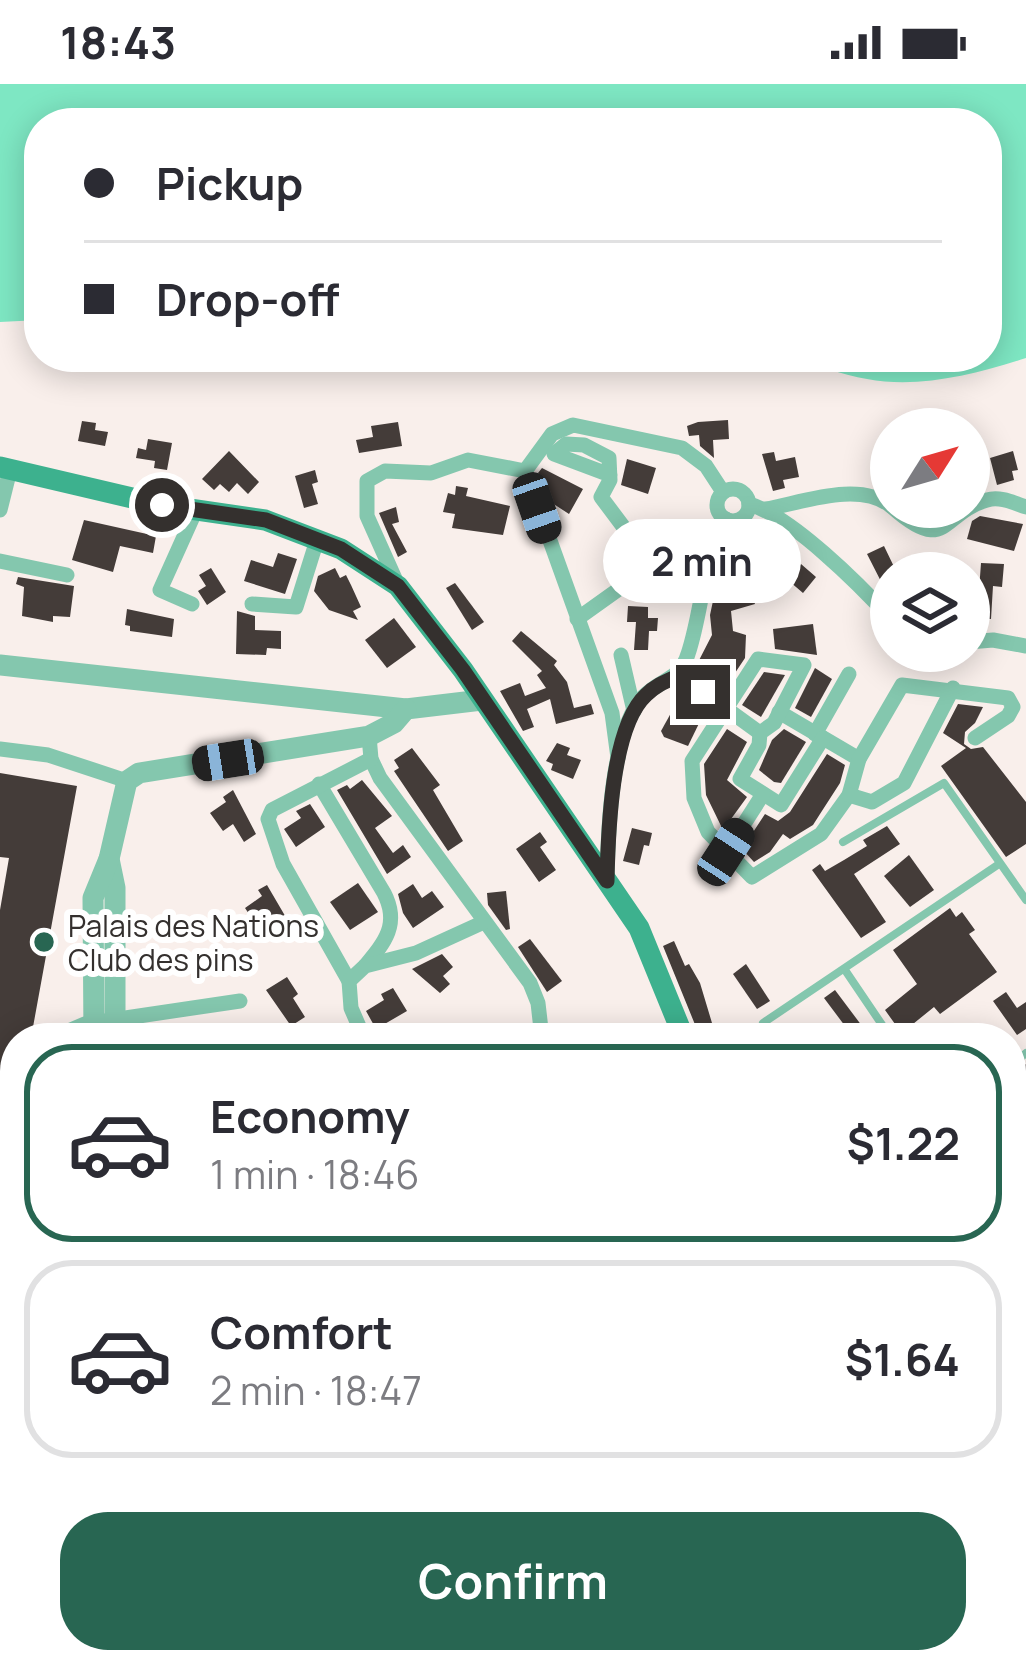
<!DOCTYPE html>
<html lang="en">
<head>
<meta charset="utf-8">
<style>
	body { margin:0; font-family:Manrope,sans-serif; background:#f7f7f7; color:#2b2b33; height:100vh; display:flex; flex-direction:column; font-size:45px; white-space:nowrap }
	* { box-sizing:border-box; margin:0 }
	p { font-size:39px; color:#7c7c81 }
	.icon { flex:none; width:66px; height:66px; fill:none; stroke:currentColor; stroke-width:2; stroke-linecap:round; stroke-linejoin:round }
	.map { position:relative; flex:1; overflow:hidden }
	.side { position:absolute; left:0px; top:939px; width:1026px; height:651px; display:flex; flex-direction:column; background:#fff; border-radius:48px 48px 0 0; box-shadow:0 6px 30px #0003 }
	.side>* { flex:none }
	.banner { position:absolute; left:24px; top:24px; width:978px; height:264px; border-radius:48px; box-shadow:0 6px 30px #0003; display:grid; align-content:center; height:264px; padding:0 60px; background:#fff }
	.needle { width:78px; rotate:53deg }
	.fabs { position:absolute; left:870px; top:324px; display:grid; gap:24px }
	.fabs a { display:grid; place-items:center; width:120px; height:120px; border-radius:50%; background:#fff; box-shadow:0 6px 30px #0003; font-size:60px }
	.end { position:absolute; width:54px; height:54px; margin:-27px; border:15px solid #34302e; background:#fff; box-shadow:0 0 0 6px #fff }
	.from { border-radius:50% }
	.bubble { position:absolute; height:84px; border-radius:42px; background:#fff; box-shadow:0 6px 30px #0003; font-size:39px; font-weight:700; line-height:84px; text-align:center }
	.car { position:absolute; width:36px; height:72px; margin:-36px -18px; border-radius:15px; box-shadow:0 0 9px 3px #0007; background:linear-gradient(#222 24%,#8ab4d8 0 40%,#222 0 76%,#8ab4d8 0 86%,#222 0) }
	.banner b { display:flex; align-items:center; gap:42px; height:114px; font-size:45px }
	.banner b+b { border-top:3px solid #e1e1e2 }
	.banner i { width:30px; height:30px; background:#2b2b33 }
	ul { padding:21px 0 0; list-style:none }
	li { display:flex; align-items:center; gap:36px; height:198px; margin:0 24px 18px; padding:0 36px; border:6px solid #e1e1e2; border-radius:48px }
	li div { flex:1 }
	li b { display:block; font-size:45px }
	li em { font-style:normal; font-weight:700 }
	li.on { border-color:#286652 }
	li>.icon { width:108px; height:108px; stroke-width:1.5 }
	.button { display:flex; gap:24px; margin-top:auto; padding:24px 60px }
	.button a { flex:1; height:138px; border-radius:48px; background:#286652; color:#fff; font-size:48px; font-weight:700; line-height:138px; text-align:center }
	.status { display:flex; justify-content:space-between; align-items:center; height:84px; padding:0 60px; background:#fff; direction:ltr }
	.status svg { height:33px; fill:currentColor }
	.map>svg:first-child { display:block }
	.water { fill:#7ee7c3 }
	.building { fill:#443c39 }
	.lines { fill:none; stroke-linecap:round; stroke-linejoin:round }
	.service { stroke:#84c7ae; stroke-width:8 }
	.minor { stroke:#84c7ae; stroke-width:15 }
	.tertiary { stroke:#84c7ae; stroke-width:21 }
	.secondary { stroke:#3db18e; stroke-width:21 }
	.route { stroke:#34302e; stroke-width:15 }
	.poi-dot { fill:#286652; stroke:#fff; stroke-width:4.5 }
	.labels { text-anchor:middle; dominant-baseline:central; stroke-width:12; stroke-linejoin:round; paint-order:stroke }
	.poi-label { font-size:30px; fill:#34302e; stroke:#fff; text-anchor:start }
</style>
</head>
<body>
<div class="status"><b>18:43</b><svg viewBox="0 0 49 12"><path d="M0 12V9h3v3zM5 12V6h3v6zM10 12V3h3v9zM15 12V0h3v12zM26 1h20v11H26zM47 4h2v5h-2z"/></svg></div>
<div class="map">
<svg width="1026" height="1588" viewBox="0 0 1026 1588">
	<rect width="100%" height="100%" fill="#f9efeb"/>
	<path class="water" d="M0,0H1026V274C976,290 919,305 867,295C842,291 818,281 794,273H987V39H39V236L0,238Z"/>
	<g class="building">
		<polygon points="728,336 729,355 713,356 714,374 700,362 699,351 689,352 687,342 698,338"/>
		<polygon points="82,337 96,339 95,346 108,348 105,362 78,357"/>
		<polygon points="398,338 402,362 359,369 356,356 373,353 371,342"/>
		<polygon points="148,355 172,359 167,386 154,384 155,377 136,374 138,364 146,366"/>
		<polygon points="229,367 259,398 248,410 237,399 229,408 220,400 214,406 202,395"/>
		<polygon points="1013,367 1018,386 1012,387 1014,396 997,401 990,374"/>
		<polygon points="774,368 776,377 795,373 799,393 783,396 785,404 773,407 762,370"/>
		<polygon points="627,375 656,384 648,410 621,401"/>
		<polygon points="542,384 583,405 569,430 549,417 549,406 543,402 538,389"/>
		<polygon points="315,386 318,398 312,400 318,420 304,424 295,392"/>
		<polygon points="456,402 468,404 466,412 510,422 503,451 452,444 455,430 443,428 448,409 455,411"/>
		<polygon points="396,423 399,438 392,440 407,468 398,473 379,429"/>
		<polygon points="980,432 1023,440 1014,467 967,455 972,437"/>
		<polygon points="84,436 156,452 153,469 120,462 113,488 72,476"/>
		<polygon points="884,462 897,489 891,489 891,517 867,470"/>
		<polygon points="278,469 297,475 285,510 244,497 251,476 273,483"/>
		<polygon points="981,479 1004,480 1002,503 993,502 991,535 977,534"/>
		<polygon points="801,480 816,493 803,509 782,491 790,481 796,486"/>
		<polygon points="211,484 226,508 207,521 198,507 206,502 199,491"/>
		<polygon points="335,484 340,494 346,491 351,501 361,523 353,527 358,536 329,526 314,507 318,492"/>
		<polygon points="720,484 727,484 728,499 746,494 755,520 731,527 733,547 746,551 745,574 723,607 694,586 712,551 710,531"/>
		<polygon points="18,493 74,502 70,533 53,532 53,538 22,532 24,503 16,500"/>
		<polygon points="455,499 484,538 472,546 446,504"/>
		<polygon points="628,522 648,523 648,534 658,534 657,547 649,547 648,566 634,566 636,538 627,538"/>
		<polygon points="127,525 174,535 172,553 130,547 130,542 125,541"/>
		<polygon points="237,527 255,532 255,546 281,547 281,565 267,564 266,571 236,570"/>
		<polygon points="394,534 416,563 387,584 365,556"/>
		<polygon points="813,540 817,571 775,565 773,545"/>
		<polygon points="521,547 557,577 554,581 567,598 574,624 591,620 594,630 556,640 550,615 527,625 534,643 523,647 500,607 520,599 525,612 546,604 537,591 542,587 512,557"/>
		<polygon points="815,584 832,595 811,633 795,624"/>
		<polygon points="764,588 785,591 761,633 742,621"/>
		<polygon points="681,611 706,625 688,662 664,653 661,647"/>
		<polygon points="958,620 983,623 975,639 965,648 964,660 971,665 983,663 1026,718 1026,760 1006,773 941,682 966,664 943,649"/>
		<polygon points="727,645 747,658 727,696 747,713 723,746 706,711 704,680"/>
		<polygon points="784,645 806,658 781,699 774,698 759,686 772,656"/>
		<polygon points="557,659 570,664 567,671 581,676 573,695 551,686 553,680 546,677"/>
		<polygon points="412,664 440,701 433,706 463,757 448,767 394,687 399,684 394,676"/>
		<polygon points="827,670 845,681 840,699 820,730 813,741 790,755 783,750 770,768 754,778 742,765 765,730 778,737 790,728"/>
		<polygon points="0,689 77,702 31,954 15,954 15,993 0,990 0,826 9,774 0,773"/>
		<polygon points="362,696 392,732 375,744 393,769 403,761 411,773 387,790 337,706 347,701 350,705"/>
		<polygon points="233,706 256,750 244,758 233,740 223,747 210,729 226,718 223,713"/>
		<polygon points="310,720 325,743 296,763 284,745 301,734 296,727"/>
		<polygon points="887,742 900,760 854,790 886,838 861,854 812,786 820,780 825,787 844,776 867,762 863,756"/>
		<polygon points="632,744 652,749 649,762 644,761 639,781 623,777"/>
		<polygon points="540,748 547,758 540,763 556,786 539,798 516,765"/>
		<polygon points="909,771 934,806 910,823 884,792"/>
		<polygon points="358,799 378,828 350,846 330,818"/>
		<polygon points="413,800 422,814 432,807 444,823 413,844 403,829 398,810"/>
		<polygon points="267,801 291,842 279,851 265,832 255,839 245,824 262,812 258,806"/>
		<polygon points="506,807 510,845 506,846 488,821 487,809"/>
		<polygon points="950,824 956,833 962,828 975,846 969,850 997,888 940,930 934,923 913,940 918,947 905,954 885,926 917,900 893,866"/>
		<polygon points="530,855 562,897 547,908 518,863"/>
		<polygon points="674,857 685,882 689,880 700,899 712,939 696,943 663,862"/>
		<polygon points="442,870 453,883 443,892 450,900 440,909 412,885"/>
		<polygon points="746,880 770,917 757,925 733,890"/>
		<polygon points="287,893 298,910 293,914 305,933 291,942 266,906"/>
		<polygon points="393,904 407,927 376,945 366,927 384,916 381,910"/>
		<polygon points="835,906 871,954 854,954 824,914"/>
		<polygon points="1006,908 1017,924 1026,918 1026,945 1017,951 993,917"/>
		<polygon points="1026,980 1026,1028 1011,1009 1011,991"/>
		<polygon points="1026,1121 1026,1312 1011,1293 1011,1262 1017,1257 1011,1249 1011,1132"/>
		<polygon points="1016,1386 1026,1396 1026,1444 1011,1424 1011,1390"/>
		<polygon points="1011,1524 1026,1545 1026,1565 1011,1575"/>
		<polygon points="569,1575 607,1575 618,1588 574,1588"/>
		<polygon points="923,1575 963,1575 944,1588 903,1588"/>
	</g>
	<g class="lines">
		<g class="service">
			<polyline points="843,758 944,699 1026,816"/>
			<polyline points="845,886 891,954"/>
			<polyline points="763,939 999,780"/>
			<polyline points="1011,982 1026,969"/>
			<polyline points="1011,1075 1026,1096"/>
			<polyline points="0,1160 14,1162"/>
			<polyline points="0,1219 15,1156"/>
			<polyline points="1011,1369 1026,1384"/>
			<polyline points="160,1588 161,1575"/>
		</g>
		<g class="minor">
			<polyline points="525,387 552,350 573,341 682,364 706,382 723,408"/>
			<circle cx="733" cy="421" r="16"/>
			<path d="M749,420C791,432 860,501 891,535"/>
			<path d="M892,423C947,472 941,429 987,416C1000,412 1014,419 1026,423"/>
			<path d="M766,425C804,418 859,397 891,422"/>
			<polyline points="0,426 10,386"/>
			<polyline points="0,477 67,491"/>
			<polyline points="397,499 367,432 367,397 385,387 431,389 468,376 525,387 612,629 618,674"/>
			<polyline points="192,520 160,506 196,426"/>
			<polyline points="252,520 296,523 317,456"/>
			<polyline points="577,535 619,505 649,477 601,413 610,396 609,374 584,361 566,360 554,370 610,391"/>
			<polyline points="969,558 993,556 1026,562"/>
			<polyline points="621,571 634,627"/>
			<polyline points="680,591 760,649"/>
			<polyline points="779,628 859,675"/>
			<polyline points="815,650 849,590"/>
			<polyline points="369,652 371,675 380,694 530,899 538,919 542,954"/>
			<polyline points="823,654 781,721 740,695 759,661 760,649 774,639 804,581 758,575 692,677 694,714 708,748 752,793 821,750 849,711 859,675 902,601 1008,614 1013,623 1008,632 975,654"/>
			<polyline points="0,665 48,671 127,697"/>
			<path d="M319,700L384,809C400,840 385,858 365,882"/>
			<polyline points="849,711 872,718 904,699 953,604"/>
			<polyline points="726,768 763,710"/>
			<path d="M607,794C608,749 611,647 643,613C661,594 680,597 688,570C703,525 702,477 726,435"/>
			<polyline points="349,897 283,780 268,735 272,726 371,675"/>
			<polyline points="66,954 71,946 85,940 240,917"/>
			<polyline points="364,954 351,924 349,897 365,882 416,869 484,838"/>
			<polyline points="0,1012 15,1014"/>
			<polyline points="0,1452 9,1451 15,1460"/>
			<polyline points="412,1575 415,1588"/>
			<polyline points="556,1575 562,1588"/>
			<polyline points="692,1575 693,1588"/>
			<polyline points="0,1584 32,1586 31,1575"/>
			<polyline points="660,1588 662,1575"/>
		</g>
		<g class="tertiary">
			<polyline points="0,581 406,625 482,616"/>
			<polyline points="109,775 115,804 115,954"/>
			<polyline points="94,954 93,814 109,775 127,697 139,689 369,652 394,639 406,625"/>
		</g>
		<g class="secondary">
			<polyline points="0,383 162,421 265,436 341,465 398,502 463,586 639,844 684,954"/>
			<polyline points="0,1344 15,1347"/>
			<polyline points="261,1575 261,1588"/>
			<polyline points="278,1575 278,1588"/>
		</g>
	</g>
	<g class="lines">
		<path class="route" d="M162,421L266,436L341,465L398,502L463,586L607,797C608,751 611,643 646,611C656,601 667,597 680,591L703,608"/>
	</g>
	<circle class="poi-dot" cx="44" cy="858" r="12"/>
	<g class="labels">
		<g class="poi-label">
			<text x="68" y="841">Palais des Nations<tspan x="68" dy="34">Club des pins</tspan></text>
		</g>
	</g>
</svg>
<div class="fabs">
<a><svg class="needle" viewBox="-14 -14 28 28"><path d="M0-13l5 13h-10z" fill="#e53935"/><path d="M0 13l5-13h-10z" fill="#7c7c81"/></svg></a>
<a><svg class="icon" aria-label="layers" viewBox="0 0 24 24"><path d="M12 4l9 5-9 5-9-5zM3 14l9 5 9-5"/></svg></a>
</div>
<i class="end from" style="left:162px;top:421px"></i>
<i class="end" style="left:703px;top:608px"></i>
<div class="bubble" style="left:603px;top:435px;width:198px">2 min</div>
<i class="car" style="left:537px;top:424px;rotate:161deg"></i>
<i class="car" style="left:228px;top:676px;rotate:261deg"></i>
<i class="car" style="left:726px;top:768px;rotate:33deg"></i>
<div class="banner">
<b><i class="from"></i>Pickup</b>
<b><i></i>Drop-off</b>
</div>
<section class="side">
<ul>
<li class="on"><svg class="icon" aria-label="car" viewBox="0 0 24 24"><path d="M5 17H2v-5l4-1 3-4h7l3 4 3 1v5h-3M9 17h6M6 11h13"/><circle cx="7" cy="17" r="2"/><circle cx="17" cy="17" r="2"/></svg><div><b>Economy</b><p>1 min · 18:46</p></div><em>$1.22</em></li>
<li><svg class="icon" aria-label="car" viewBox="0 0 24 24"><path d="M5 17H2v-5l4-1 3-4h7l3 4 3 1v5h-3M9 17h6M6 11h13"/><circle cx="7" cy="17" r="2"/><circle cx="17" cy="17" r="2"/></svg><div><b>Comfort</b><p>2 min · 18:47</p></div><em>$1.64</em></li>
</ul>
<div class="button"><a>Confirm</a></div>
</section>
</div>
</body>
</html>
